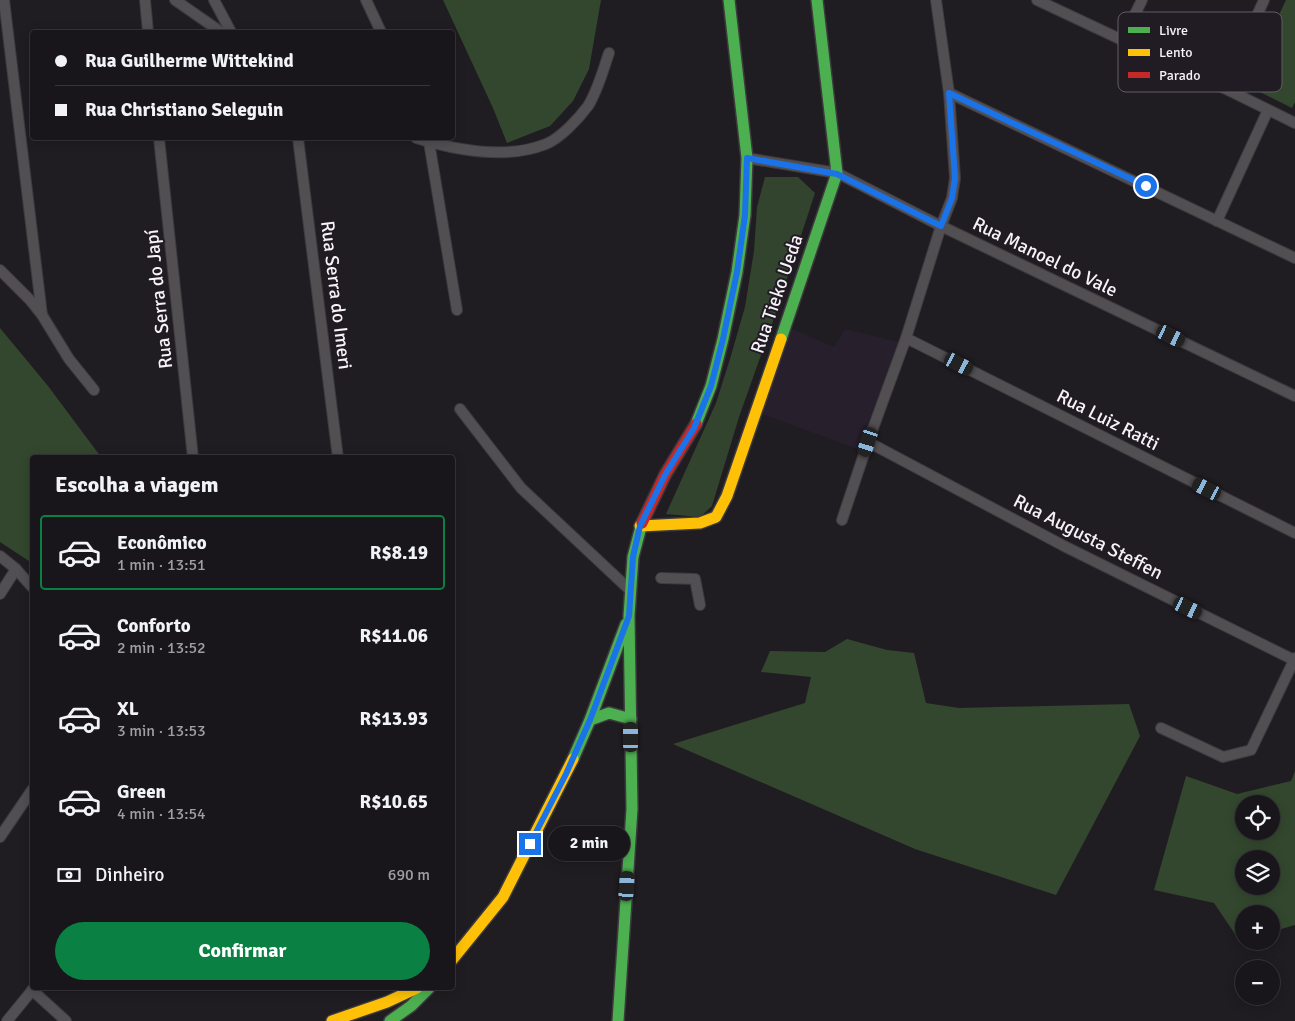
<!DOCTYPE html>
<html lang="pt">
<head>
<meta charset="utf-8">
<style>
	body { margin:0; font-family:Signika,sans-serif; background:#211f23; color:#f1f3f6; height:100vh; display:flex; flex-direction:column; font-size:19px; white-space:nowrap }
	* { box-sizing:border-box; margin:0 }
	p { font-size:16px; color:#9f9fa2 }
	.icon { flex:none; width:28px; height:28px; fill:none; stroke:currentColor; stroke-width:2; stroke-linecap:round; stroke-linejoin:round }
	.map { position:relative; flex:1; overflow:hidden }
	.drawer { position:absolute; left:30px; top:455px; width:425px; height:535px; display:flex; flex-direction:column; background:#18161a; border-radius:5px; box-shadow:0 2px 12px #0003,0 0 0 1px #363539 }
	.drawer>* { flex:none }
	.banner { position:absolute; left:30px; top:30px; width:425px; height:110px; border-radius:5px; box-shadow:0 2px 12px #0003,0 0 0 1px #363539; display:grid; align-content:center; height:110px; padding:0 25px; background:#18161a }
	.controls { position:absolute; left:1235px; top:795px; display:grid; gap:10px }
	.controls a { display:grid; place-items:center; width:45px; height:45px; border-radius:50%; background:#18161a; box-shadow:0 2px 12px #0003,0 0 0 1px #363539; font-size:25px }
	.end { position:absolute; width:22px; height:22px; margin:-11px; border:6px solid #1a73e8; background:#fff; box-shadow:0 0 0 2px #fff }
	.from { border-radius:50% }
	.bubble { position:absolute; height:35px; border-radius:18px; background:#18161a; box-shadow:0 2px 12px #0003,0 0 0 1px #363539; font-size:16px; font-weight:800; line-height:35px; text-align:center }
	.car { position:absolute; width:15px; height:30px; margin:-15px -8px; border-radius:6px; box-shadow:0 0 4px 1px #0007; background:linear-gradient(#222 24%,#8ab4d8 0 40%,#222 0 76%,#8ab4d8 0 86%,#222 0) }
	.banner b { display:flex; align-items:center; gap:18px; height:48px; font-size:19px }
	.banner b+b { border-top:1px solid #363539 }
	.banner i { width:12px; height:12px; background:#f1f3f6 }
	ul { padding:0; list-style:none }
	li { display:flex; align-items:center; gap:15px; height:75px; margin:0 10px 8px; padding:0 15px; border:2px solid transparent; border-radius:5px }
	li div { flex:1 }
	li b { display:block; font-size:19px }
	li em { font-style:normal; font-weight:800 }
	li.selected { border-color:#0b8043 }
	li>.icon { width:45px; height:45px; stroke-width:1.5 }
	h2 { padding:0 25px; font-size:22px; line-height:60px }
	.pay { display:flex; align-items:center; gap:12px; height:55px; padding:0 25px; font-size:19px }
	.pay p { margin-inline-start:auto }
	.button { display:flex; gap:10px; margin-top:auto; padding:10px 25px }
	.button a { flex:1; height:58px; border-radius:30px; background:#0b8043; color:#fff; font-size:20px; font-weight:800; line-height:58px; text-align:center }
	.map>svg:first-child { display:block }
	.built { fill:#271f2c }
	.green { fill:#32442d }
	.forest { fill:#33472e; fill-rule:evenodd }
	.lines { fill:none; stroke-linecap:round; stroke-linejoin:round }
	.street-casing { stroke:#3d3a3e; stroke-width:12 }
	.fast-casing { stroke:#3d3a3e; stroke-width:14 }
	.slow-casing { stroke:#3d3a3e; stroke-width:14 }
	.jam-casing { stroke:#3d3a3e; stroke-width:14 }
	.street { stroke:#524f53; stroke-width:10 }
	.fast { stroke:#4caf50; stroke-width:11 }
	.slow { stroke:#ffc107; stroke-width:11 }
	.jam { stroke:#c62828; stroke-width:11 }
	.route { stroke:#1a73e8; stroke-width:6 }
	.labels { text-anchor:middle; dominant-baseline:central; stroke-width:4; stroke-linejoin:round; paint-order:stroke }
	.street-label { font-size:19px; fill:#f6f2f8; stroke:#211b24 }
	.key { fill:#211b24; stroke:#615c64; stroke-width:1 }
	.key-label { font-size:14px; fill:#f6f2f8 }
</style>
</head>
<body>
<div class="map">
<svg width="1295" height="1021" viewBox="0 0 1295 1021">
	<rect width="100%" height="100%" fill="#201d22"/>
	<polygon class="built" points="785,326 834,347 845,329 899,342 858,449 759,413"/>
	<polygon class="green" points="765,177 798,177 815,193 772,324 739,417 712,506 700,517 666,514 716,403 730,359 745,307 754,251 757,207"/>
	<g class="forest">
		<polygon points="443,0 601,0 589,69 573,101 550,126 507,143 493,108"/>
		<polygon points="1286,0 1295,0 1295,102 1292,108 1246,85"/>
		<polygon points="0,328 48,386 101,457 32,458 32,563 0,542"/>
		<polygon points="847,639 887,650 914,653 926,703 959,708 1129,704 1140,736 1056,895 915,849 673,744 805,703 811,677 761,672 770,651 825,652"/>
		<path d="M1295,771V925L1271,932V914H1244V939L1239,940L1214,903L1154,890L1186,776L1237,794L1291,781ZM1244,804H1271V831H1244ZM1244,859H1271V886H1244Z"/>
	</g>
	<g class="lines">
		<g class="street-casing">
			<g id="street">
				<polyline points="4,0 42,315"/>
				<polyline points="145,0 148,32"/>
				<polyline points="175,0 221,32"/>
				<polyline points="214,0 231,32"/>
				<polyline points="366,0 381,32"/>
				<polyline points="1037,0 1224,88 1295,123"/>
				<polyline points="1122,40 1142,0"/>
				<polyline points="1224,88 1264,0"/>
				<polyline points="949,93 1295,258"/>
				<polyline points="159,138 193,458"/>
				<polyline points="298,138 338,458"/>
				<path d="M416,138C455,150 506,160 546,144C561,138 579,118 588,106C598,90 603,70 609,53"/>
				<polyline points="427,138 429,142 457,310"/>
				<polyline points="747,158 837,173 941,226 1295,396"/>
				<polyline points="1217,221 1268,110"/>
				<polyline points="0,270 30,300 42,315 69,359 94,390"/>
				<polyline points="906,338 1295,533"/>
				<polyline points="460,409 521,488 631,591"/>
				<polyline points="868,442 1064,546 1294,660"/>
				<polyline points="842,520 868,442 906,338 941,226 952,198 955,178 949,93 936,0"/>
				<polyline points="0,556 16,569 32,587"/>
				<polyline points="661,578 695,579 700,605"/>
				<polyline points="0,594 16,569"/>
				<polyline points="1161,728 1223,757 1251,750 1295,658"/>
				<polyline points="0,837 32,790"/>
				<polyline points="32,990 66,1021"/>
				<polyline points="7,1021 34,988"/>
			</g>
		</g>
		<g class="fast-casing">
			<g id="fast">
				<polyline points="781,339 837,173 817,0"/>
				<polyline points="696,424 711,386 723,339 737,272 745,215 747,158 729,0"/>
				<polyline points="590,720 609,713 631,719"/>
				<polyline points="573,759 590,720 626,624"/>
				<polyline points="390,1021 411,1006 429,988"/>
				<polyline points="618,1021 632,809 629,616 633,557 642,523"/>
			</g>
		</g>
		<g class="slow-casing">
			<g id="slow">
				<polyline points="640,526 700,523 716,517 727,496 781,339"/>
				<polyline points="452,960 503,897 573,759"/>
				<polyline points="332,1021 387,1002 417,988"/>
			</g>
		</g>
		<g class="jam-casing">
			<polyline id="jam" points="642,523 665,475 696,424"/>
		</g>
		<use href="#street" class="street"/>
		<use href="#fast" class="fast"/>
		<use href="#slow" class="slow"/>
		<use href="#jam" class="jam"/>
	</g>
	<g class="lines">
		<polyline class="route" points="530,844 566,774 590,720 629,616 633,557 640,526 665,475 694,428 711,386 723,339 737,272 745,215 747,158 837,174 941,226 952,198 955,178 949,93 1146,186"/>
	</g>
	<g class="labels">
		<g class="street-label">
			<text transform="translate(1045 257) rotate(26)">Rua Manoel do Vale</text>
			<text transform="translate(777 294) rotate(-71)">Rua Tieko Ueda</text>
			<text transform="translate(336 295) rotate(83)">Rua Serra do Imeri</text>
			<text transform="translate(159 299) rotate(-96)">Rua Serra do Japí</text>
			<text transform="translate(1108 420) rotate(27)">Rua Luiz Ratti</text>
			<text transform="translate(1088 537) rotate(27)">Rua Augusta Steffen</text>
		</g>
	</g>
	<rect x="1118" y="12" width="164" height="80" rx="8" class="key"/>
	<rect x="1128" y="27" width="22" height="6" fill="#4caf50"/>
	<rect x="1128" y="49" width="22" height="7" fill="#ffc107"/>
	<rect x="1128" y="72" width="22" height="6" fill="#c62828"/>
	<g class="key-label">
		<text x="1159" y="35">Livre</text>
		<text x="1159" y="57">Lento</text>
		<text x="1159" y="80">Parado</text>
	</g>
</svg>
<div class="controls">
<a><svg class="icon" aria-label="locate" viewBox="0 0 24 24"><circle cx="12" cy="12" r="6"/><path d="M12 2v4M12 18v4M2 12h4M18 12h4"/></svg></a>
<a><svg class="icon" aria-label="layers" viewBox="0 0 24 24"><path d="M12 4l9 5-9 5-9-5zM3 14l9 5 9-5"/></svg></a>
<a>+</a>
<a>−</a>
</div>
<i class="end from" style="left:1146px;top:186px"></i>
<i class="end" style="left:530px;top:844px"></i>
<div class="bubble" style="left:548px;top:826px;width:82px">2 min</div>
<i class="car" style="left:1171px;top:336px;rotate:116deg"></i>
<i class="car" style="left:959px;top:364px;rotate:117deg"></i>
<i class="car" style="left:868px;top:442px;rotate:198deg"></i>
<i class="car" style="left:1207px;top:489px;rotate:297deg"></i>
<i class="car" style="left:1188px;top:608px;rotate:116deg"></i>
<i class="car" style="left:631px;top:737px;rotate:0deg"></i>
<i class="car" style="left:627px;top:886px;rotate:4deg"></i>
<div class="banner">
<b><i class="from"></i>Rua Guilherme Wittekind</b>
<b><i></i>Rua Christiano Seleguin</b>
</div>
<section class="drawer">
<h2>Escolha a viagem</h2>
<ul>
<li class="selected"><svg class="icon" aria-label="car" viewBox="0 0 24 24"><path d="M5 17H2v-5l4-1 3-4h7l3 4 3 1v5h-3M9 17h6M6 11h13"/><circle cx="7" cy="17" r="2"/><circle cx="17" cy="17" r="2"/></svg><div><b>Econômico</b><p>1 min · 13:51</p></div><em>R$8.19</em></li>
<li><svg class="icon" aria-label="car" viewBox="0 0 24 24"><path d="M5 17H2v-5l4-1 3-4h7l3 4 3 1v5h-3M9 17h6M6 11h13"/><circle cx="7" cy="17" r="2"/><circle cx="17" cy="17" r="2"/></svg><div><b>Conforto</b><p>2 min · 13:52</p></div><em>R$11.06</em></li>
<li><svg class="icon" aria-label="car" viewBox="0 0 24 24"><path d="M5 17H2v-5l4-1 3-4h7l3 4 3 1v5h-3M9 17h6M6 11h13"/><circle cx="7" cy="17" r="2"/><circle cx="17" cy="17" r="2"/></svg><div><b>XL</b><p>3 min · 13:53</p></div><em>R$13.93</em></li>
<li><svg class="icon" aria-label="car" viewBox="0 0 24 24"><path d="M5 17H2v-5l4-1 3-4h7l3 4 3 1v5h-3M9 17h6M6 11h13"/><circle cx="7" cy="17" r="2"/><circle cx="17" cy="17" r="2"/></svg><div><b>Green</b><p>4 min · 13:54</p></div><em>R$10.65</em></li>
</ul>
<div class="pay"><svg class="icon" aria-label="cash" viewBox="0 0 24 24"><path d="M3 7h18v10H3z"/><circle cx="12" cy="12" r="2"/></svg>Dinheiro<p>690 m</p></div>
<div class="button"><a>Confirmar</a></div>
</section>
</div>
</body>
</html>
